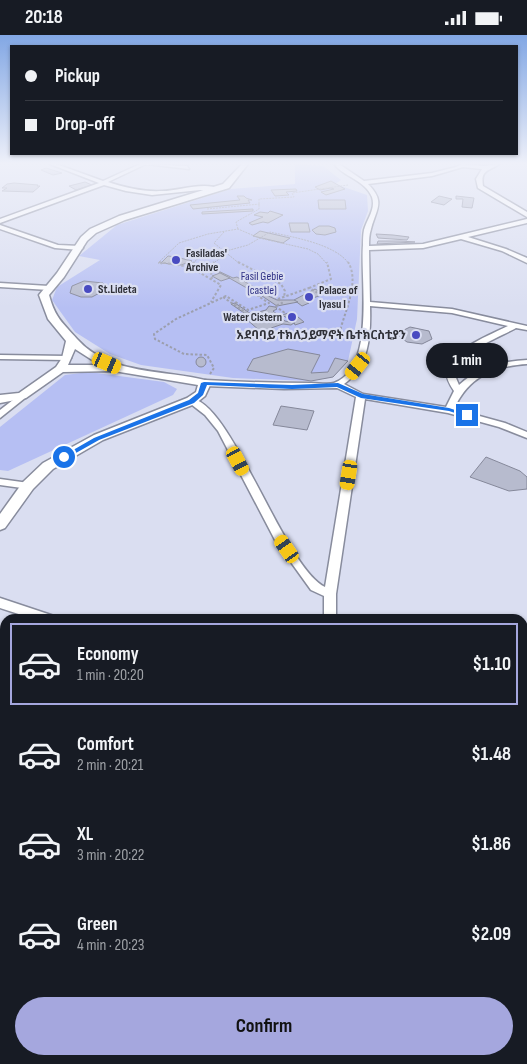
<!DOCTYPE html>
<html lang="en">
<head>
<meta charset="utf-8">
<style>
	body { margin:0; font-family:"Sofia Sans Condensed","Noto Sans Ethiopic",sans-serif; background:#20242c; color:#f1f3f6; height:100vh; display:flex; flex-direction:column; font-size:19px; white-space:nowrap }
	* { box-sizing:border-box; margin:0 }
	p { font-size:16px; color:#9ea1a6 }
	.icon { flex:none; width:28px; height:28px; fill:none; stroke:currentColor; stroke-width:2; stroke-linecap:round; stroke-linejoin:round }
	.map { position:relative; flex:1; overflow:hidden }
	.drawer { position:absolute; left:0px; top:579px; width:528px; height:451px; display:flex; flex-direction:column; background:#171b24; border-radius:15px 15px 0 0; box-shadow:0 1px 4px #0004 }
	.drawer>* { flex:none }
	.top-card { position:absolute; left:10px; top:10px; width:508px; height:110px; border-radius:0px; box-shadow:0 1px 4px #0004; display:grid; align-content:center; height:110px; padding:0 15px; background:#171b24 }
	.end { position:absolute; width:22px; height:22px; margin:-11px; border:6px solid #1a73e8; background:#fff; box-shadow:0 0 0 2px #fff }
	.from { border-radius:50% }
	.bubble { position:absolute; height:35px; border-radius:18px; background:#171b24; box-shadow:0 1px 4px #0004; font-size:16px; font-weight:700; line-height:35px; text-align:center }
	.car { position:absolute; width:15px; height:30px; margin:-15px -8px; border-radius:6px; box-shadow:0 0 4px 1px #0007; background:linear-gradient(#f5c518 24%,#345 0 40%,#f5c518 0 76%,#345 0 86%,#f5c518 0) }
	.top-card b { display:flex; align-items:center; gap:18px; height:48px; font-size:19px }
	.top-card b+b { border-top:1px solid #363941 }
	.top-card i { width:12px; height:12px; background:#f1f3f6 }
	ul { padding:9px 0 0; list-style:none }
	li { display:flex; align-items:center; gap:15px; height:82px; margin:0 10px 8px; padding:0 5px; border:2px solid transparent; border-radius:0px }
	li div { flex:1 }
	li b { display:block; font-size:19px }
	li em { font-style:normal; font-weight:700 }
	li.active { border-color:#a5a7de }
	li>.icon { width:45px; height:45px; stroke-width:1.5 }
	.button { display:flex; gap:10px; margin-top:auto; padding:10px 15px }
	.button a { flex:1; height:58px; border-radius:30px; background:#a5a7de; color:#111; font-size:20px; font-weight:700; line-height:58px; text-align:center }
	.status { display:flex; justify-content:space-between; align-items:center; height:35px; padding:0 25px; background:#171b24; direction:ltr }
	.status svg { height:14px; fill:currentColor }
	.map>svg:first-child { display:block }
	.green { fill:#b6bff3 }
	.building { fill:#b7bbce; stroke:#85889a }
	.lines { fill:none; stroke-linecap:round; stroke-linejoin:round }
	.minor-casing { stroke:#888c9d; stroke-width:3 }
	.tertiary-casing { stroke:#888c9d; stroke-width:3 }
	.path-far1 { stroke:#9c9fae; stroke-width:1; stroke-dasharray:2 1; stroke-linecap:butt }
	.path { stroke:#9c9fae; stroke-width:2; stroke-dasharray:2.5 2; stroke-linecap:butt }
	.minor { fill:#fff; fill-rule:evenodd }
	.tertiary { fill:#fff; fill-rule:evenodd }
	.route { fill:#1a73e8 }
	.poi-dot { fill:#494bc1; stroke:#dadef1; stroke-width:2 }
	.labels { text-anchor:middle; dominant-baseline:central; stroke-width:4.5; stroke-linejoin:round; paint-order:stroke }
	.far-poi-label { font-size:12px; font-weight:bold; fill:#2f3038; stroke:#dadef1; text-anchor:start }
	.far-park-label { font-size:12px; fill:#2f3084; stroke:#dadef1 }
</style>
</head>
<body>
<div class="status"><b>20:18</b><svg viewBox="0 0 49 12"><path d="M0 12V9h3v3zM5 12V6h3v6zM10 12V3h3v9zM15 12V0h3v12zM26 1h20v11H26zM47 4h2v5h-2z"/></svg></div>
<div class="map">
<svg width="527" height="1029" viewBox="0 0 527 1029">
	<rect width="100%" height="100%" fill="#dadef1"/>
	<g class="green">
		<polygon points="295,129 323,131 341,145 335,149 367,160 368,176 361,195 357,284 348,326 333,342 311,346 233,343 141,330 110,319 75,297 52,265 57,252 100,225 79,221 117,190 231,154 295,149"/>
		<polygon points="89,337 164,347 177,354 173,360 8,436 0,435 0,392 65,340"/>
	</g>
	<g class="building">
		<polygon points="46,133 62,138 53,140 41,135"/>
		<polygon points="331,146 345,154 326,160 321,157 334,154 331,153 320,155 315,152"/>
		<polygon points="85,147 92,150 76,155 69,151"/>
		<polygon points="14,148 38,150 37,151 40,151 33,157 2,156 7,153 2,153 7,149"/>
		<polygon points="296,154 297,156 286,157 289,160 275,161 271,155"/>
		<polygon points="237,161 244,161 246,163 252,165 248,165 250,168 193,174 190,170 240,165"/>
		<polygon points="439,161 452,164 444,170 431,167"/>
		<polygon points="456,161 474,163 472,173 462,172 463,164 456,164"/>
		<polygon points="318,165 345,165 346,174 319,174"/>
		<polygon points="253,174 253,176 202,179 202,177"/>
		<polygon points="270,176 283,180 268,188 263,187 252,190 249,188 263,182 254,180 260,177 268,178"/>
		<polygon points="289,188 308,188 310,197 291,197"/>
		<polygon points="329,191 335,193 336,197 325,200 316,199 312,195 319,191"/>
		<polygon points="260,196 290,203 283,208 253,201"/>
		<polygon points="376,199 393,200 409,202 407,205 378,203"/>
		<polygon points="378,206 401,206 415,207 377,209"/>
		<polygon points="168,221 176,222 192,226 181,230 161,228"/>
		<polygon points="212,233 233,243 237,242 264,258 259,260 217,236 212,236 217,235"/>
		<polygon points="220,238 230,243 221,246 212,241"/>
		<polygon points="84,246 103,248 107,254 92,262 81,262 70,258 72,251"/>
		<polygon points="315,254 324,259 305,266 309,268 302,271 294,265"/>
		<polygon points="266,260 277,265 294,265 298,267 277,271 262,261"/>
		<polygon points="235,268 251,279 266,275 269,271 275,272 277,274 273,276 285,286 294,288 291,290 283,289 271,293 274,295 263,298 262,301 253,301 253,297 260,296 245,283 240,282 247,280 231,269"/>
		<polygon points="292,277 304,287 295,290 294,287 282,280"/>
		<polygon points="410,292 429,296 432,304 422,309 407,307 400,302 400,297"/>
		<polygon points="288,314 320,320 311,338 328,337 335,323 348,326 333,342 311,346 247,335 253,324"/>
		<circle cx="201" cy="327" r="5"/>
		<polygon points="281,371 314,376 307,395 273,390"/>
		<polygon points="486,422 520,436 527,442 527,454 509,456 470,442"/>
	</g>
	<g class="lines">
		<g class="minor-casing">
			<g id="minor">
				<path d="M50,129H56L103,146L140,129L187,131L189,134L146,129L108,147C126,153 144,157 162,156C179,156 204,146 220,154L217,156L200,155L152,160L126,156L104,150L0,188V184L99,148Z"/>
				<path d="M334,129H339L364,146L432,138L456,132L462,129L485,131L499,129C490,136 480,134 483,151L527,177V182L478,153L476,144L482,134L463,132L432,141L368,149C386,167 376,174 371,194C369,200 369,205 369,211L423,209L527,184V188L468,202L506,214L527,223V228L502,216L461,204L423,213L369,215L370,267L452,274L527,291V295L516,293C502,301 457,318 455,335C454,340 457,345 459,350C477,333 503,326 527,325V329C494,331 468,342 454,374L505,388L527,397V403L499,392L448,378L365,364L336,559V584H324V561L311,555L275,505L218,396L205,380L187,366L188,364C228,357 283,532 325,552L356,362L337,353L284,354L205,351L201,348L205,345C241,347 276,348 311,348C318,348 328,350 334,348C376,333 360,244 363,210C363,205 363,200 364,195C367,184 376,174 372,162C365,145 344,142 334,129ZM370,271L452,278L508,291C492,299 451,315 447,334C445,342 450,350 454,356L446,372L363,359L344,349C369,332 371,300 370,271Z"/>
				<polygon points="0,190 58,210 80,211 83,213 80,215 55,213 0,194"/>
				<polygon points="0,248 49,251 53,253 49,255 0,252"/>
				<polygon points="0,320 67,321 71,323 67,325 0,324"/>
				<polygon points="22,358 25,359 25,363 0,383 0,375"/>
				<polygon points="0,444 29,448 34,451 29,454 0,450"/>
				<polygon points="0,563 54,581 56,584 34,584 0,573"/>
				<polygon points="527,609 527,644 522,646 522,610"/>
				<rect x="522" y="715" width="5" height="14"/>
				<polygon points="0,786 5,788 5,804 0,802"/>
				<polygon points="301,1025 321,1025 319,1029 299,1029"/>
			</g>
		</g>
		<g class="tertiary-casing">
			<path id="tertiary" d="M242,129H248L229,153L125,185L96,198L87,206L64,242L49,260C55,283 63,288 77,304C110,341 165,334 209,346L211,348L205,361L195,369L103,405L53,434L33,454L5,493L0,495V479L23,447L43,428L94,400L187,363L196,357L198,350L114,336L63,337L26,363L0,368V360L19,358L56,332L62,323L66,306L48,284L39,260L57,238L81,202L90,194L119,181L223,149ZM75,314L100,330H68Z"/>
		</g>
		<g class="path-far1">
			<polyline points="207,174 260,169"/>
			<polyline points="238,194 236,187 259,174 259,164 294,162 292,158 348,150"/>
			<polyline points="224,197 214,208 240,229"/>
			<polyline points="162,229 158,228 179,208 208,199 238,194 259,203 308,214 318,219 327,229"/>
			<path d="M193,229L197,224L248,210L270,197C292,202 336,209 349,229"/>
			<polyline points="212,229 228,218"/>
		</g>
		<g class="path">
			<polyline points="159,227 190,232 221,250 211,267"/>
			<polyline points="238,227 281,249 285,256 284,262"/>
			<polyline points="190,232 194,227"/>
			<polyline points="212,244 210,230 214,227"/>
			<polyline points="309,253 331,244 327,227"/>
			<polyline points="223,262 249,280"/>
			<polyline points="278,264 282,268 275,271 285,278"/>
			<path d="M298,305L340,296C345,276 360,246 348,227"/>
			<polyline points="210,339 214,333 207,320 184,319 155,304 154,299 176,284 226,261 248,275 269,268 258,261 267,258 278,264 309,253 318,258"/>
		</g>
		<use href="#minor" class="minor"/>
		<use href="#tertiary" class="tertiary"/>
	</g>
	<linearGradient id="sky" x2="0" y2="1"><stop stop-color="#82a7e4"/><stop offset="0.47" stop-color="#eef0f9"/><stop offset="1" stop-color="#eef0f9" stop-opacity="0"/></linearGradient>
	<rect width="527" height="273" fill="url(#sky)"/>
	<polygon class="route" points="204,347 292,350 338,348 363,359 449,373 470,380 467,382 449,376 361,363 337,352 292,354 207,350 203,360 194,368 99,405 67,423 61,422 94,403 189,365 198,358 201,348"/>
	<g class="poi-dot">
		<circle cx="176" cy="225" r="5"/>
		<circle cx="88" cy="254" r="5"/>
		<circle cx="309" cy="262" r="5"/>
		<circle cx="292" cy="282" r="5"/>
		<circle cx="416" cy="300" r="5"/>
	</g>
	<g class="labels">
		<g class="far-poi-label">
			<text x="186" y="218">Fasiladas'<tspan x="186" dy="14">Archive</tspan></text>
			<text x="98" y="254">St.Lideta</text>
			<text x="319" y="255">Palace of<tspan x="319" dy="14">Iyasu I</tspan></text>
			<text x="282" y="282" text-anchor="end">Water Cistern</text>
			<text x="406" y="300" text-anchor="end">አደባባይ ተክለኃይማኖት ቤተክርስቲያን</text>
		</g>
		<g class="far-park-label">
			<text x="262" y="241">Fasil Gebie<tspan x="262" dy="14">(castle)</tspan></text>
		</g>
	</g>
</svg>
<i class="end from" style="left:64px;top:422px"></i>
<i class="end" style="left:467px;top:380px"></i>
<div class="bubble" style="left:426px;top:308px;width:82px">1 min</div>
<i class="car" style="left:107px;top:328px;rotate:113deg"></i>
<i class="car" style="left:358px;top:331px;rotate:218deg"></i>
<i class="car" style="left:238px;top:426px;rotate:152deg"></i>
<i class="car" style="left:349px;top:440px;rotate:189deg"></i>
<i class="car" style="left:287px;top:514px;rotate:325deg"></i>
<div class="top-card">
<b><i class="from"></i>Pickup</b>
<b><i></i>Drop-off</b>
</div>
<section class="drawer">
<ul>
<li class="active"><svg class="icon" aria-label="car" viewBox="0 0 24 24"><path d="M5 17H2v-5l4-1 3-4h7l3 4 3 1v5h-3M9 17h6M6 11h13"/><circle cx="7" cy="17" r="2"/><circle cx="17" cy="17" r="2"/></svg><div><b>Economy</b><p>1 min · 20:20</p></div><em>$1.10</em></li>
<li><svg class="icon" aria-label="car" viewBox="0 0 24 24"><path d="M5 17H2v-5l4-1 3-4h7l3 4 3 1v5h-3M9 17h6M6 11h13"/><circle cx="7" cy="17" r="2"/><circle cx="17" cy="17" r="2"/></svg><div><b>Comfort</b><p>2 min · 20:21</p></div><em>$1.48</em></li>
<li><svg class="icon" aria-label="car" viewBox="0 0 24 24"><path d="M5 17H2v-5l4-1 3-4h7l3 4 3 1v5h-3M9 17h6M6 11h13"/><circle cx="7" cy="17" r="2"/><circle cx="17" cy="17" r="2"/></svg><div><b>XL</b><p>3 min · 20:22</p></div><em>$1.86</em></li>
<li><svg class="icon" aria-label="car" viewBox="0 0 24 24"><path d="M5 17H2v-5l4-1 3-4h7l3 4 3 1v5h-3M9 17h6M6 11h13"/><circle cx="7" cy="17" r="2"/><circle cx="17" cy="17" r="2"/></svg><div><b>Green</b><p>4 min · 20:23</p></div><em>$2.09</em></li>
</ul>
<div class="button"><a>Confirm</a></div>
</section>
</div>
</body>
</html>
